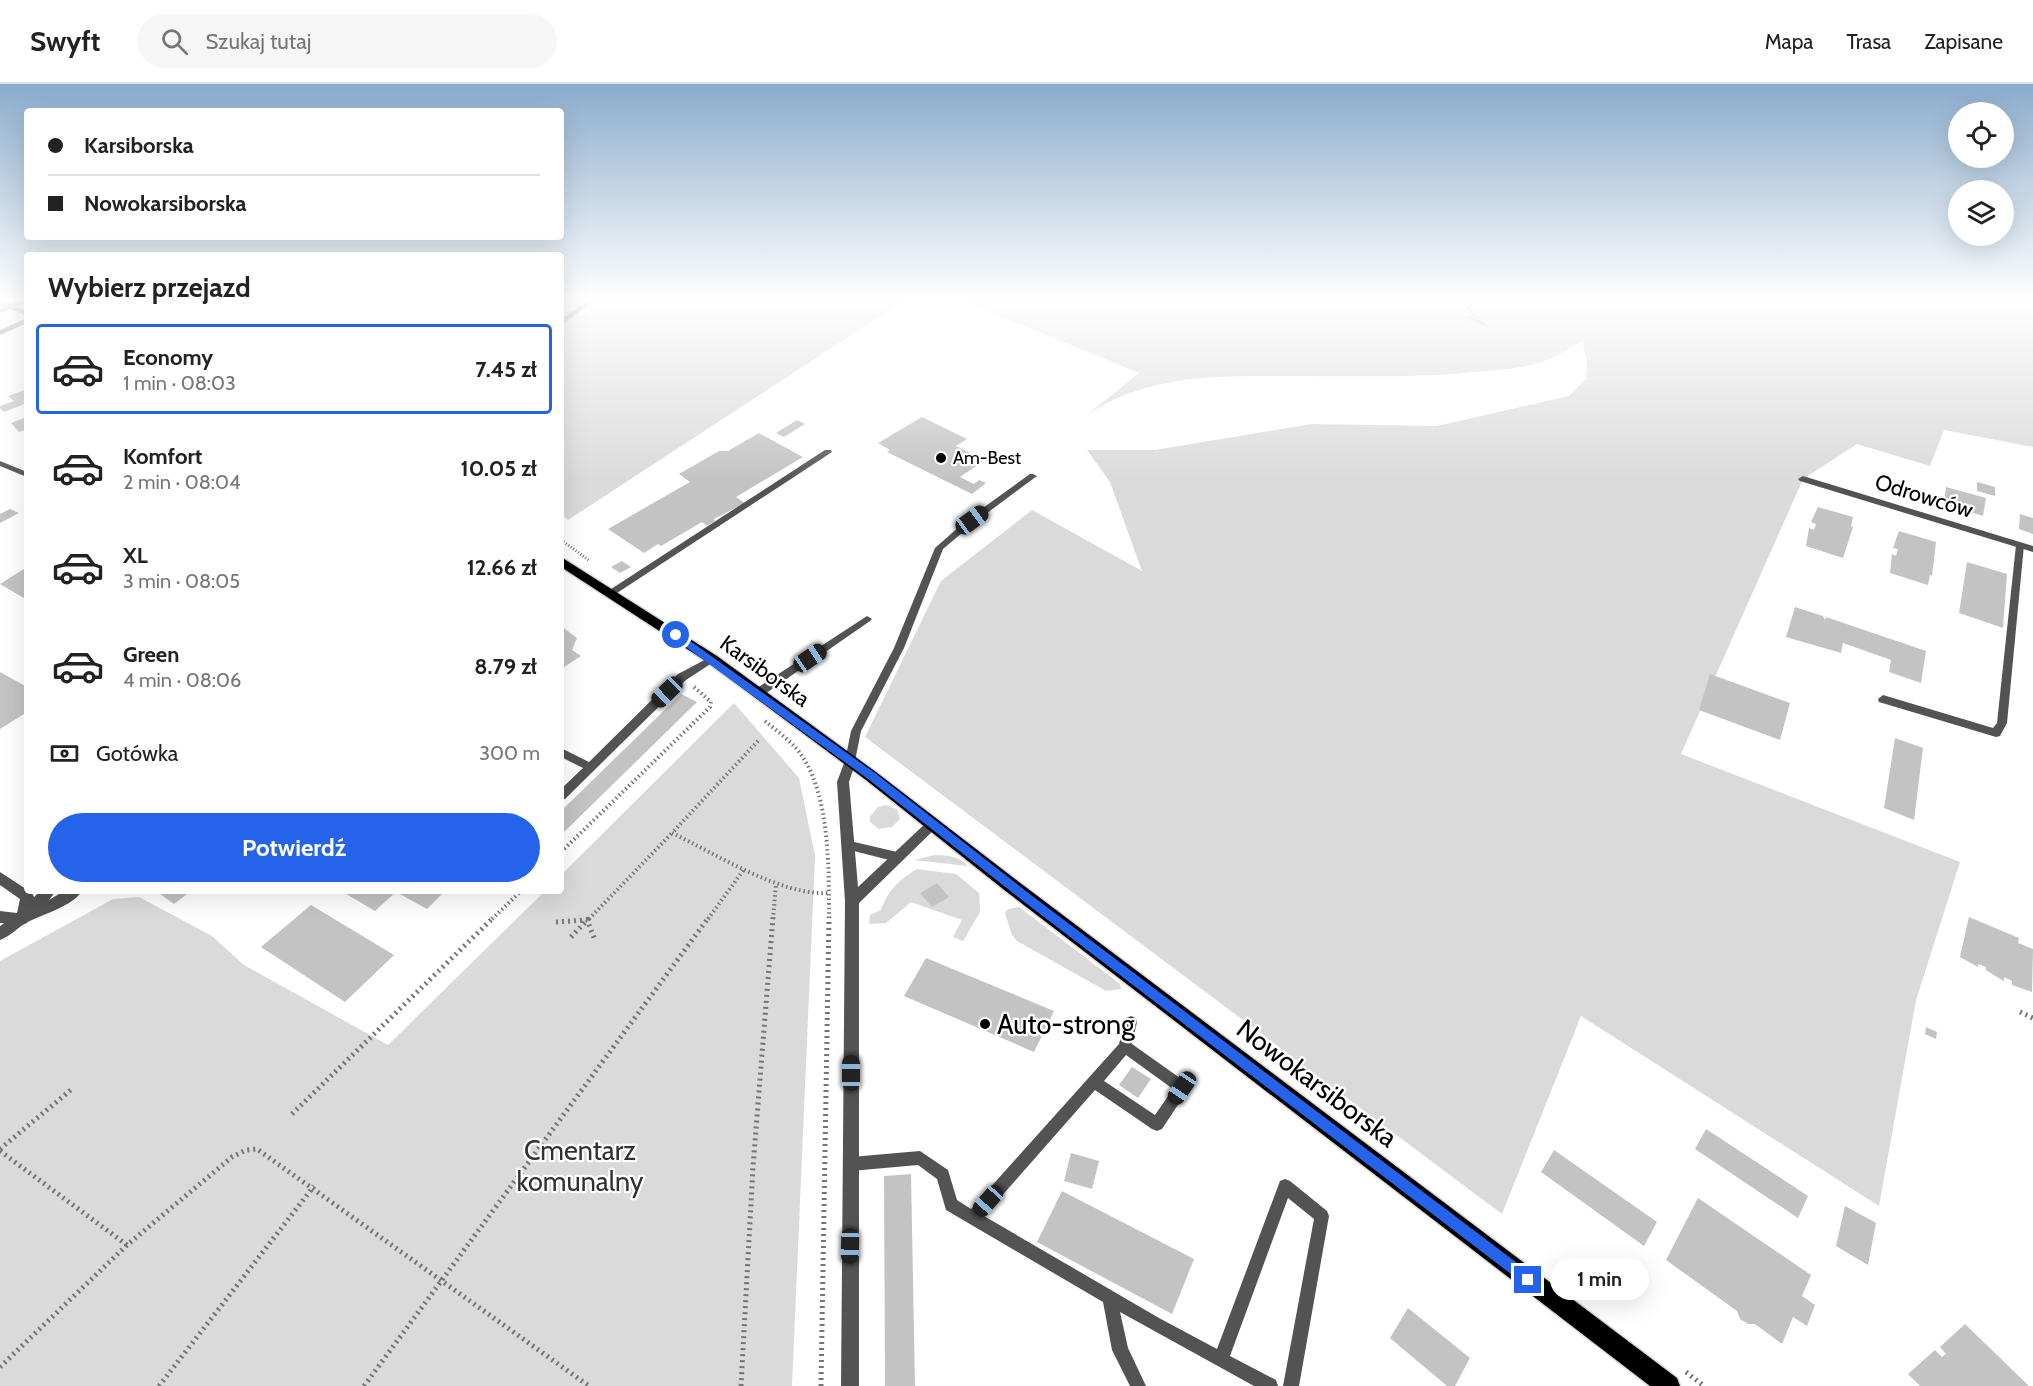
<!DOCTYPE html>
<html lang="pl">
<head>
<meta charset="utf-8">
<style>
	body { margin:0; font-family:Cabin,sans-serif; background:#f6f6f6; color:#222; height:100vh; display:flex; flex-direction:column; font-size:22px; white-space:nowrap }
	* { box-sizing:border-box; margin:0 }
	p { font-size:20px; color:#767676 }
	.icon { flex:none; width:33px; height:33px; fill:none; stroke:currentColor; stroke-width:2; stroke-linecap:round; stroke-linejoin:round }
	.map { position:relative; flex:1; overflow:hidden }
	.sheet { position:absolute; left:24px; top:168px; width:540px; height:642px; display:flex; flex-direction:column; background:#fff; border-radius:6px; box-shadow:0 6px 24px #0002 }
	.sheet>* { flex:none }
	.banner { position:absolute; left:24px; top:24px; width:540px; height:132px; border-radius:6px; box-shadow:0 6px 24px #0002; display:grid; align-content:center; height:132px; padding:0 24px; background:#fff }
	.fabs { position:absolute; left:1948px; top:18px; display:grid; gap:12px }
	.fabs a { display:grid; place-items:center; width:66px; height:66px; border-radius:50%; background:#fff; box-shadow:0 6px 24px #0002; font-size:30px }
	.end { position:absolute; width:27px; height:27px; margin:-14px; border:8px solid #2563eb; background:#fff; box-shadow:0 0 0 3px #fff }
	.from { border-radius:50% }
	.bubble { position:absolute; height:42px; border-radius:21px; background:#fff; box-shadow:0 6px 24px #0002; font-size:20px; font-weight:700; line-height:42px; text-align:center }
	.car { position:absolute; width:18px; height:36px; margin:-18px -9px; border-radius:8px; box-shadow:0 0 4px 2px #0007; background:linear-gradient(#222 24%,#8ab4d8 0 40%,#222 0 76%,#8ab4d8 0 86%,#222 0) }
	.banner b { display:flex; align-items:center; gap:21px; height:57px; font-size:22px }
	.banner b+b { border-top:2px solid #e0e0e0 }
	.banner i { width:15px; height:15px; background:#222 }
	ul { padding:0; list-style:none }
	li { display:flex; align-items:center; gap:18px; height:90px; margin:0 12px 9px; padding:0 12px; border:3px solid transparent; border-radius:6px }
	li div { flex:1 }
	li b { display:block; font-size:22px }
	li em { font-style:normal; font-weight:700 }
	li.on { border-color:#2563eb }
	li>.icon { width:54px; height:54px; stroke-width:1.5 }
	h2 { padding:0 24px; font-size:27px; line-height:72px }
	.pay { display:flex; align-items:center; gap:15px; height:66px; padding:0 24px; font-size:22px }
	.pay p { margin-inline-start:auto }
	.button { display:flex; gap:12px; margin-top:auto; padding:12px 24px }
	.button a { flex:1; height:69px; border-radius:36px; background:#2563eb; color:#fff; font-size:24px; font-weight:700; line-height:69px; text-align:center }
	header { display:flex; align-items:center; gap:36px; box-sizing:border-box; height:84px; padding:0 30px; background:#fff; border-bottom:2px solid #e0e0e0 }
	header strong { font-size:28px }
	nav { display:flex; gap:33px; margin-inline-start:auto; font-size:21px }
	.search { width:420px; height:54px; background:#f6f6f6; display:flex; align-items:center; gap:15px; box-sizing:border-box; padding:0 21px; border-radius:33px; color:#767676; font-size:22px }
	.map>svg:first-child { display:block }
	.green { fill:#dadada }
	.building { fill:#c3c3c3 }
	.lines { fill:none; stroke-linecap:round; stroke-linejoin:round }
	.primary-casing { stroke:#dbdbdb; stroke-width:3 }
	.path-far2 { stroke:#757575; stroke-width:3; stroke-dasharray:1 2; stroke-linecap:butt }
	.path-far1 { stroke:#757575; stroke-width:4; stroke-dasharray:1.5 3; stroke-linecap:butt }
	.path { stroke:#757575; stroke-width:5; stroke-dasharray:2 4; stroke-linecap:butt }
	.service { fill:#535353; fill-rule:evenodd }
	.minor { fill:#535353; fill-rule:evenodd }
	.tertiary { fill:#535353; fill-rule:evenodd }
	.primary { fill:#000; fill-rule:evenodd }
	.route { fill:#2563eb }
	.poi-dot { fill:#000; stroke:#fff; stroke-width:2 }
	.labels { text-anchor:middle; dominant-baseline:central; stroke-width:4.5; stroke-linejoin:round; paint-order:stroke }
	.far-poi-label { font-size:18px; fill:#000; stroke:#fff; text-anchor:start }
	.street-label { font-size:22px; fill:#000; stroke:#fff }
	.near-poi-label { font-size:27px; fill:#000; stroke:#fff; text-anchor:start }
	.near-street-label { font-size:27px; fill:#000; stroke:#fff }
	.near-park-label { font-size:27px; fill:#313131; stroke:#fff }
</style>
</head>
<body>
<header>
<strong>Swyft</strong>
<div class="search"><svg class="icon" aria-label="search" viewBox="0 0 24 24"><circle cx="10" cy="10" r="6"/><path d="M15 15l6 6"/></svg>Szukaj tutaj</div>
<nav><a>Mapa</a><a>Trasa</a><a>Zapisane</a></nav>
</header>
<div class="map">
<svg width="2033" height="1302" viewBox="0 0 2033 1302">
	<rect width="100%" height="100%" fill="#fff"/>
	<g class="green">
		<polygon points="561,216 905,216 568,436 561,430"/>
		<path d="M961,216H2033V363L1944,346L1930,382L1857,360L1803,395L1681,670L1960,778L1916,916L1879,1122L1581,932L1502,1130L865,653L941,497L1032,426L1142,487L1110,398L1087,366H1155L1312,340L1437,342L1569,312L1586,295L1587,277L1582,257C1568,265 1555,274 1538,279C1518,285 1496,286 1475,288C1416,294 1357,292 1298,292C1226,292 1149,288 1087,331L1139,289Z"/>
		<polygon points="734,619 799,694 815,772 792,1302 0,1302 0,877 113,815 139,813 212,852 244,881 388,961 545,807 561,807 561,791"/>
		<polygon points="886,721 897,725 900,735 892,743 879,745 870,738 870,732 878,723"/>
		<path d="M935,771C947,771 961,773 968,782L914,776Z"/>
		<path d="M917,785L956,790L979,809L980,828L963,857L953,853L962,836L911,818L886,839L869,840L870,831L881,826C888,806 899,796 917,785Z"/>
		<polygon points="1019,823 1120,900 1121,905 1106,907 1017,857 1012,851 1005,829 1008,825"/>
	</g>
	<g class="building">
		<polygon points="27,305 27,319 4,328 0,324 0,322 14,317 8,312"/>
		<polygon points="27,333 27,345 19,348 11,339"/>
		<polygon points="922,333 967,355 956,362 985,376 960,393 974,400 979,396 986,399 972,410 887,368 890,366 878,359"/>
		<polygon points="797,336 805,340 784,353 776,349"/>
		<polygon points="759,349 803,373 736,413 745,419 714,435 715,437 707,442 702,438 661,462 658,460 644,469 608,445 690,398 679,390 719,367 728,367"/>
		<polygon points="1977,398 1995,403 1995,412 1977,407"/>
		<polygon points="1946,403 1986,414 1983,432 1944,420"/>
		<polygon points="1818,423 1853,433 1851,442 1853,443 1843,474 1806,462 1809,444 1814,446 1816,440 1811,438"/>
		<polygon points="10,425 19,429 0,439 0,430"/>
		<polygon points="2020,430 2033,434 2033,450 2019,445"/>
		<polygon points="1899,447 1936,458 1932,492 1930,491 1928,501 1890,489 1892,470 1896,472 1898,465 1893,464"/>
		<polygon points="622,477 631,483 620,489 611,483"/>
		<polygon points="1967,478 2007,490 2003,544 1959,529"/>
		<polygon points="27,483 27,516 0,500"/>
		<polygon points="1795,523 1823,532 1825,536 1826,533 1926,567 1921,599 1889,588 1891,576 1843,559 1841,569 1786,553"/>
		<polygon points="561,542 577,554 572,566 581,572 561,585"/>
		<polygon points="0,588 27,603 27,628 0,645"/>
		<polygon points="1710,590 1790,619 1780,656 1699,626"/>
		<polygon points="681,610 697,618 561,751 561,727"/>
		<polygon points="1895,654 1923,664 1914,736 1884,724"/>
		<polygon points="937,799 949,813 932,823 920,809"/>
		<polygon points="156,807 191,807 174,820"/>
		<polygon points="341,807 445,807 427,825 396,808 375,827"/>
		<polygon points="311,821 394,871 345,918 261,863"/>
		<polygon points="1969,833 2019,854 2018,859 2033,865 2032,908 2012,901 2012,897 2004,893 2004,897 1997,893 1986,886 1986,883 1978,880 1978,883 1960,873"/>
		<polygon points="926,874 1054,927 1034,968 904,912"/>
		<polygon points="1926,943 1937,948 1936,955 1925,950"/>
		<polygon points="1132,983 1151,995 1138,1014 1119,1001"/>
		<polygon points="1706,1045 1808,1112 1798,1134 1695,1065"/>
		<polygon points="1554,1066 1657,1138 1644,1162 1541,1088"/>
		<polygon points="1071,1069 1099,1077 1092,1105 1064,1097"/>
		<polygon points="911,1090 915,1302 885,1302 884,1092"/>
		<polygon points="1062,1107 1194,1175 1172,1230 1037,1158"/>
		<polygon points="1698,1114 1811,1191 1802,1212 1815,1221 1807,1242 1793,1233 1782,1260 1755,1240 1748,1240 1740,1235 1737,1227 1666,1176"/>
		<polygon points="1845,1122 1876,1139 1868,1181 1836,1162"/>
		<polygon points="1408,1224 1470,1274 1455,1302 1447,1302 1390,1254"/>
		<polygon points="1965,1240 2029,1302 1920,1302 1908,1290 1935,1266 1942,1273 1946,1270 1940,1263"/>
	</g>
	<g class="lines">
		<g class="primary-casing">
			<polygon id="primary" points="561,473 717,572 876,688 1015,795 1677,1294 1680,1302 1650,1302 1003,805 866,696 707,578 561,483"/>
		</g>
		<g class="path-far2">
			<polyline points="1475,216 1468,225 1481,238"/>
			<polyline points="1466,233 1486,241"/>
			<polyline points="561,456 590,477"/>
		</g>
		<g class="path-far1">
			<path d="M765,637C778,648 793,658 802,672C830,713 829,787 829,835"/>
			<path d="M758,657L672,749C716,770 781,812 829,809"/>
			<polyline points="561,768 710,623 711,618 694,603"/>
			<polyline points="492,835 521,807"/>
			<polyline points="589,835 672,749"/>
			<polyline points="708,835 745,784"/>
			<polyline points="773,835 776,800"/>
		</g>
		<g class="path">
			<polyline points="556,838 587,836 595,856"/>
			<polyline points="571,853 590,833"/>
			<polyline points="2020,928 2033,934"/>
			<polyline points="292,1030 494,833"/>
			<polyline points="0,1065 72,1005"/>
			<polyline points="0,1067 127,1161"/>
			<polyline points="0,1283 127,1161 232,1073 246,1066 257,1065 589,1302"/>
			<polyline points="1686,1288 1704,1302"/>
			<polyline points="159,1302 314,1102"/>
			<polyline points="364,1302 709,833"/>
			<polyline points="741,1302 753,1083 773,833"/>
			<polyline points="821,1302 829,833"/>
		</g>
		<g class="service">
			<polygon points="0,216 11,220 21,216 27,216 27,218 16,223 27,227 27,232 10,225 0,229 0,225 5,223 0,221"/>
			<polygon points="587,216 595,216 561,241 561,236"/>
			<polygon points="27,234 27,239 0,251 0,246"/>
			<polygon points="825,366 831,366 832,368 614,511 608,511 606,509 608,507"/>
			<polygon points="0,377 27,388 27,393 0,382"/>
			<polygon points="1030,390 1033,390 1037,392 975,438 943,465 904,564 861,647 855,677 854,680 846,680 845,677 851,647 894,564 935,464 969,434"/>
			<polygon points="2020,458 2024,461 2007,639 2000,652 1996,653 1879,618 1878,615 1883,611 1993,644 1997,639 2016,461"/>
			<polygon points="867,532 872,535 870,537 762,612 754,612 753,609 754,606"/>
			<polygon points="712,572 715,573 717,575 715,577 686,596 565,715 561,716 561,705 583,684 561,673 561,664 589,678 678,590"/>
			<polygon points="850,757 897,768 901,770 903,773 901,776 897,778 846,765 844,762 846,759"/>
			<path d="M1131,932L1136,934L1137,938L1132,960L1187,999L1189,1004L1162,1045L1157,1047L1152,1045L1095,1006L984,1132L1159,1234L1217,1265L1280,1097L1285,1095L1290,1097L1327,1127L1329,1132L1299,1302H1283L1314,1135L1288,1114L1230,1272L1276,1296L1278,1302H1254L1120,1228L1128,1264L1146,1302H1130L1112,1266L1103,1218L946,1126L937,1095L918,1081L851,1087L846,1085L844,1080L846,1075L851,1073L920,1067L948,1086L957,1116L971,1125L1119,960L1126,934ZM1126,971L1173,1005L1155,1031L1104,997Z"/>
		</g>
		<g class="minor">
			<polygon points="1803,392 2033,462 2033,468 1800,397 1798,395"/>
			<polygon points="850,672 854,674 856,677 849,698 858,803 928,737 933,736 938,737 939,741 859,819 859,1302 841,1302 845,817 837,698 846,674"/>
			<polygon points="0,788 32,809 34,813 27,839 22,841 0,839 0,827 17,829 20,815 0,801"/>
		</g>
		<path class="tertiary" d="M40,807H56L49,816L64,807H82C73,822 43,830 28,838C18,843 11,852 0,856V842L17,831Z"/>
		<use href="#primary" class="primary"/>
	</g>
	<linearGradient id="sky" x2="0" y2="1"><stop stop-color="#8baccc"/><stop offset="0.54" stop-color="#fff"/><stop offset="1" stop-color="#fff" stop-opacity="0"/></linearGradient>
	<rect width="2033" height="398" fill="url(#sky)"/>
	<polygon class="route" points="672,549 679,549 875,689 1031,811 1533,1191 1536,1196 1533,1200 1528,1203 1524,1200 1023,817 868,695 672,553"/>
	<g class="poi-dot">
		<circle cx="941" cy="374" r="6"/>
		<circle cx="985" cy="940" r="6"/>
	</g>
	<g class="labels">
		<g class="far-poi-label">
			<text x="953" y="374">Am-Best</text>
		</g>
		<g class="street-label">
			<text transform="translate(1924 412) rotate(17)">Odrowców</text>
			<text transform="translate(765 587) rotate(36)">Karsiborska</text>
		</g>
		<g class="near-poi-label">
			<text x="997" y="940">Auto-strong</text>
		</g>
		<g class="near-street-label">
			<text transform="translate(1317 999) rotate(37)">Nowokarsiborska</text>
		</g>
		<g class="near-park-label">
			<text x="580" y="1066">Cmentarz<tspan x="580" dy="31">komunalny</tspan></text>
		</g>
	</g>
</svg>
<div class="fabs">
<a><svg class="icon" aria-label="locate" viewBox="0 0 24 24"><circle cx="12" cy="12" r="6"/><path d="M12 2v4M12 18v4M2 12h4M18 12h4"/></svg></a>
<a><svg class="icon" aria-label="layers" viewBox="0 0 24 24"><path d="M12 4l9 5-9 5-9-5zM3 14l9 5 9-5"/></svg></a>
</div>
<i class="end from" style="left:676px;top:551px"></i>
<i class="end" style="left:1528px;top:1196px"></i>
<div class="bubble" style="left:1550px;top:1174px;width:99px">1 min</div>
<i class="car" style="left:972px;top:436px;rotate:54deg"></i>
<i class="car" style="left:810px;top:574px;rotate:56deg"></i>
<i class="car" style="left:667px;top:608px;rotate:226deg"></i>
<i class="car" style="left:851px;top:989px;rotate:0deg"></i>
<i class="car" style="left:1182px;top:1004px;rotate:214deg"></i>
<i class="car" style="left:988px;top:1117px;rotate:222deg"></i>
<i class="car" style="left:850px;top:1162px;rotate:181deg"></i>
<div class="banner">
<b><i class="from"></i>Karsiborska</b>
<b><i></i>Nowokarsiborska</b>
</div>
<section class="sheet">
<h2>Wybierz przejazd</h2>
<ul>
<li class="on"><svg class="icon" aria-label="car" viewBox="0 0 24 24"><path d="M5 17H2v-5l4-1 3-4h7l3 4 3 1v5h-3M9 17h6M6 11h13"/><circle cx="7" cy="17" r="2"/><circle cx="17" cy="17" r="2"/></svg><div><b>Economy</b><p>1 min · 08:03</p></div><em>7.45 zł</em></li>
<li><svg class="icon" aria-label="car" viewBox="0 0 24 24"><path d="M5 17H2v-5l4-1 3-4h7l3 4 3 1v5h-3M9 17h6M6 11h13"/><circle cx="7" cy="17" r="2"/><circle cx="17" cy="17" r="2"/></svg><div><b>Komfort</b><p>2 min · 08:04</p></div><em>10.05 zł</em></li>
<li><svg class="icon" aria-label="car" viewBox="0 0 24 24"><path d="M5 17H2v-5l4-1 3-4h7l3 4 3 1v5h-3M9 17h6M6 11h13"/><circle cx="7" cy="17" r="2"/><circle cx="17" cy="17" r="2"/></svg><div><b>XL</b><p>3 min · 08:05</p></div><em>12.66 zł</em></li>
<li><svg class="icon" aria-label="car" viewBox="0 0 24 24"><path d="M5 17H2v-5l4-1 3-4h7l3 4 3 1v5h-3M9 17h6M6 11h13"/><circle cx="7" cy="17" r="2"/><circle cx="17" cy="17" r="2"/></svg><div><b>Green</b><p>4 min · 08:06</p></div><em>8.79 zł</em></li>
</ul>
<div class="pay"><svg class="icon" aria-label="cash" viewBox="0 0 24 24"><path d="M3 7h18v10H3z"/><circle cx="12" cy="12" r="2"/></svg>Gotówka<p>300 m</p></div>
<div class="button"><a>Potwierdź</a></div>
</section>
</div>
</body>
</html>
